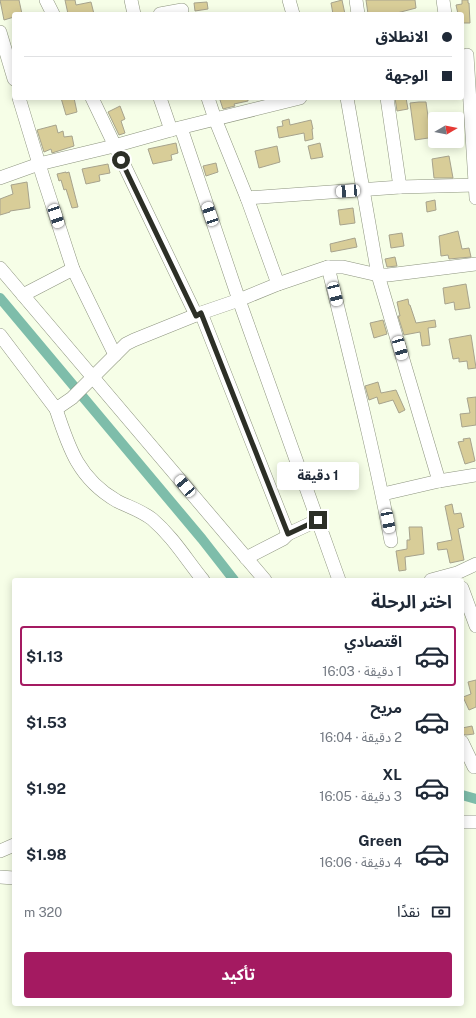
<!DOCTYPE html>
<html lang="ar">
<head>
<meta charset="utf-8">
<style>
	body { margin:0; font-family:"Public Sans","Noto Sans Arabic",sans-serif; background:#f2f2f3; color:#1f2937; direction:rtl; height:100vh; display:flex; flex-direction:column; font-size:15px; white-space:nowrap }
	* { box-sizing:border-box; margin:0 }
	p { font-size:13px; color:#747a83 }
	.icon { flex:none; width:22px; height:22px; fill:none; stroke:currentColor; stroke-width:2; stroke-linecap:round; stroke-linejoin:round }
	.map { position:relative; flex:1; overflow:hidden; direction:ltr }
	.drawer { position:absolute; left:12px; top:578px; width:452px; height:428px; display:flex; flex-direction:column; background:#fff; border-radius:4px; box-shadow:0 2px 10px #0003; direction:rtl }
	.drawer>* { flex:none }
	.banner { position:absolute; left:12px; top:12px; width:452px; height:88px; border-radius:4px; box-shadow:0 2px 10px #0003; direction:rtl; display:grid; align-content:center; height:88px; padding:0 12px; background:#fff }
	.needle { width:26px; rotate:80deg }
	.tools { position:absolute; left:428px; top:112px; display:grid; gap:8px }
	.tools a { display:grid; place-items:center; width:36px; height:36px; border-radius:4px; background:#fff; box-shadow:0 2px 10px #0003; font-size:20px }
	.end { position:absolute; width:18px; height:18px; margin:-9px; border:5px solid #2c2f26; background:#fff; box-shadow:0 0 0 2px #fff }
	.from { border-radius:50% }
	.bubble { position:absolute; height:28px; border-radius:4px; background:#fff; box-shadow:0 2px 10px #0003; font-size:13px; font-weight:700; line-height:28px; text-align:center; direction:rtl }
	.car { position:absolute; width:12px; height:24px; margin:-12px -6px; border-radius:5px; box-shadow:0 0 3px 1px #0007; background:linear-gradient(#fff 24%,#345 0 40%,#fff 0 76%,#345 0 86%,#fff 0) }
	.banner b { display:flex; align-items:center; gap:14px; height:38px; font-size:15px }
	.banner b+b { border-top:1px solid #e0e1e3 }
	.banner i { width:10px; height:10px; background:#1f2937 }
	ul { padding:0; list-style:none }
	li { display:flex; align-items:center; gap:12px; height:60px; margin:0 8px 6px; padding:0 4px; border:2px solid transparent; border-radius:4px }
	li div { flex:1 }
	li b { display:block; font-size:15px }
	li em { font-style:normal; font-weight:700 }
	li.active { border-color:#a41a61 }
	li>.icon { width:36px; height:36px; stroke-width:1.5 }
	h2 { padding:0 12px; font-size:18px; line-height:48px }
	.pay { display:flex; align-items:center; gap:10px; height:44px; padding:0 12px; font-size:15px }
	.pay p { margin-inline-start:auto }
	.cta { display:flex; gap:8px; margin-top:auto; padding:8px 12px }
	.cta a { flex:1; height:46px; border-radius:4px; background:#a41a61; color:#fff; font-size:16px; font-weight:700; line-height:46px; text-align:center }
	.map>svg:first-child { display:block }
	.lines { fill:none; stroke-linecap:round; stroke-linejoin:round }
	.canal { stroke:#7ebdaa; stroke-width:10 }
	.building { fill:#d8cd98; stroke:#a7a38d }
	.minor-casing { stroke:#8d947f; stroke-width:14 }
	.minor { stroke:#fff; stroke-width:13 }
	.route { stroke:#2c2f26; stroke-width:5 }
</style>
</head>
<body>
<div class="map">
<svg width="476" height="1018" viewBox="0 0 476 1018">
	<rect width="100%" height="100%" fill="#f6fee7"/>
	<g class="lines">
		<g class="canal">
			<polyline points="0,298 202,539 234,580"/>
			<polyline points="462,795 476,799"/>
		</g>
	</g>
	<g class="building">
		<polygon points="0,0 19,0 22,14 14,14 14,17 4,20"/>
		<polygon points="65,0 75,0 76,5 91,2 94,14 68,14"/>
		<polygon points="342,0 345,14 333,14 331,3"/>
		<polygon points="366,0 415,0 416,8 397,13 397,14 368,14"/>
		<polygon points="462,0 468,0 468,3 469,3 470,23 462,23 462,14 458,14 456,5 462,4"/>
		<polygon points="207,2 208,9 195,11 194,3"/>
		<polygon points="61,98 74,98 77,112 66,115"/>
		<polygon points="226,98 248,98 248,101 234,104 235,106 223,109 220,100"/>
		<polygon points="395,98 406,98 408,109 397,111"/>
		<polygon points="419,102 426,102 430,131 435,130 435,137 415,140 410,103"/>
		<polygon points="120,106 125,119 121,121 125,133 119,135 108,112"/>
		<polygon points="289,119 290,125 311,120 313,129 312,129 313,139 305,141 304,133 279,138 277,127 283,126 282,121"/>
		<polygon points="56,125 58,133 63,131 64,137 72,136 74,146 52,153 51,149 44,152 37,130"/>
		<polygon points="176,143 178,153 171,155 172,160 153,164 148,149"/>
		<polygon points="320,143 323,157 311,159 308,146"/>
		<polygon points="277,146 280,162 259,168 255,151"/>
		<polygon points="449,156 453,178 434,178 432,159"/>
		<polygon points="216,163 218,172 206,176 203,166"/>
		<polygon points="108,164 110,173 99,175 100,181 86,184 82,169"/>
		<polygon points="66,172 66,173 69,172 78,207 72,208 66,189 64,190 61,180 59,181 57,174"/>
		<polygon points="27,182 30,208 10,211 10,212 0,215 0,199 13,194 11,185"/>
		<polygon points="435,200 436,210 427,212 426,202"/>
		<polygon points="353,208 355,223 340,225 338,210"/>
		<polygon points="458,231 462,249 469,248 471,257 449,259 448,255 441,256 439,236"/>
		<polygon points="402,233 404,246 391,248 389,235"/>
		<polygon points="355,238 357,247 331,252 330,244"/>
		<polygon points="395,257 397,266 387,267 385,259"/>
		<polygon points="466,284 470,308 455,310 454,302 445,304 443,288"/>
		<polygon points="408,299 409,305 410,305 416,323 435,320 436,327 428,328 430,345 422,346 420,332 404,335 398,316 400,316 397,302"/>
		<polygon points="383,320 387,334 374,338 370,323"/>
		<polygon points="471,335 476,368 468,369 467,361 459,362 459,358 453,359 449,339"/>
		<polygon points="378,382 381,393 396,390 405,410 399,413 393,400 379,404 377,397 369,400 365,386"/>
		<polygon points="476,397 476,425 462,427 460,414 470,413 467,398"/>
		<polygon points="470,438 475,461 465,464 458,442 464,441 463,439"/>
		<polygon points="452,504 454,514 461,513 464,527 458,529 464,560 450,563 447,549 438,550 437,543 452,540 445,506"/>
		<polygon points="409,527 422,527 424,554 405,557 406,570 399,571 396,551 407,549 407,540 410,540"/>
		<polygon points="476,680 476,707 469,710 463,697 471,694 468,682"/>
		<polygon points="472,726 474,734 466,735 462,734 462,728"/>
	</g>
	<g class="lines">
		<g class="minor-casing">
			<g id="minor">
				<polyline points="46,0 53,14"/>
				<polyline points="131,0 134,14"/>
				<polyline points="289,0 293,14"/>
				<polyline points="356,0 358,14"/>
				<polyline points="443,0 445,14"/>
				<polyline points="160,14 182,10"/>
				<polyline points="0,32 14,79"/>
				<polyline points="467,55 476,198"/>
				<polyline points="19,98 43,177 73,269 115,355"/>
				<polyline points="92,98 196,315"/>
				<polyline points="160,98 171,130"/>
				<polyline points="208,98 215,119 247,198 278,284"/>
				<polyline points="347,98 378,275 439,481"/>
				<polyline points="387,98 400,187"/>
				<polyline points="181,128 239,300 339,580"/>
				<polyline points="0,178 39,164 114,146 171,130 300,98"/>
				<polyline points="247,198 400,187 476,185"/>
				<path d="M328,267C350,358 374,449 391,541"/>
				<polyline points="0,268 265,580"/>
				<polyline points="23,295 73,269"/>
				<polyline points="201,313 288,534"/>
				<polyline points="0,335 56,409 72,398 126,344 134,340 201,313 239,300 278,284 328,267 343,267 378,275 388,275 476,264"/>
				<path d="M56,409C69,449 79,479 117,501C129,507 140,510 152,519C173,537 186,559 203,580"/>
				<polyline points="383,494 439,481 476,475"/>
				<polyline points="246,558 283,539 288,534 318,520"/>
				<polyline points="431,580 457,573 476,564"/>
				<polyline points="462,588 476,626"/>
				<polyline points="462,742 474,767"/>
				<polyline points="462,822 476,822"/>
				<polyline points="0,851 14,845"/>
				<polyline points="0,877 14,878"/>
			</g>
		</g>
		<use href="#minor" class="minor"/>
	</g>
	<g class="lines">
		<polyline class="route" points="121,160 196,316 201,313 288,534 318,520"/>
	</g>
</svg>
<div class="tools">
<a><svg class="needle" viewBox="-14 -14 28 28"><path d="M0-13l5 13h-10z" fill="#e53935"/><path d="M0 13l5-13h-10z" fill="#747a83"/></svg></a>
</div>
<i class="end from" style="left:121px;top:160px"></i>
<i class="end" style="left:318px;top:520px"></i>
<div class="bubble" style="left:277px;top:462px;width:82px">1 دقيقة</div>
<i class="car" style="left:348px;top:191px;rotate:266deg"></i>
<i class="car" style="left:210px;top:214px;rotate:341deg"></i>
<i class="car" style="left:56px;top:216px;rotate:162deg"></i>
<i class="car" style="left:335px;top:294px;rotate:166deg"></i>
<i class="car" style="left:400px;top:348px;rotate:164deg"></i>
<i class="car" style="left:185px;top:486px;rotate:320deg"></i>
<i class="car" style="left:388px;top:521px;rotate:169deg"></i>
<div class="banner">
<b><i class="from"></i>الانطلاق</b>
<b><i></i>الوجهة</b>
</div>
<section class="drawer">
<h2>اختر الرحلة</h2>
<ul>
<li class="active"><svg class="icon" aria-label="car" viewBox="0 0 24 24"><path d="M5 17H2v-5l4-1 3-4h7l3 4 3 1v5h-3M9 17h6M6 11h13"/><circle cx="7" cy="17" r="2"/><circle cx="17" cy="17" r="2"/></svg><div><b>اقتصادي</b><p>1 دقيقة · 16:03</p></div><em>$1.13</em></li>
<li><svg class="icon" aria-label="car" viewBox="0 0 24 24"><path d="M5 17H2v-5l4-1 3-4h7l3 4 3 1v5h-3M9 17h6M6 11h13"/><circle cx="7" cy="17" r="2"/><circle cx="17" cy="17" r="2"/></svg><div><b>مريح</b><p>2 دقيقة · 16:04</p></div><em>$1.53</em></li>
<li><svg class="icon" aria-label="car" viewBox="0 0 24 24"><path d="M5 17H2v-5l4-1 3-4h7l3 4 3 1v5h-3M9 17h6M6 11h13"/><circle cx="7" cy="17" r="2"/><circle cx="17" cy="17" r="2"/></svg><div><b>XL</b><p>3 دقيقة · 16:05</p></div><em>$1.92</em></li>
<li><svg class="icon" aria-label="car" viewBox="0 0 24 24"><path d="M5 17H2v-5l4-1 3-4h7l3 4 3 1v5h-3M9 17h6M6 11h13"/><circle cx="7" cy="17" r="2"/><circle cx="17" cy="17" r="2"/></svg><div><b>Green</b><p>4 دقيقة · 16:06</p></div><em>$1.98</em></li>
</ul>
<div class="pay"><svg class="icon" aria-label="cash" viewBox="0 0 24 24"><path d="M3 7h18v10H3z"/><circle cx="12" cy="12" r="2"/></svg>نقدًا<p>320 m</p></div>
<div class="cta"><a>تأكيد</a></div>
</section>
</div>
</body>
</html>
